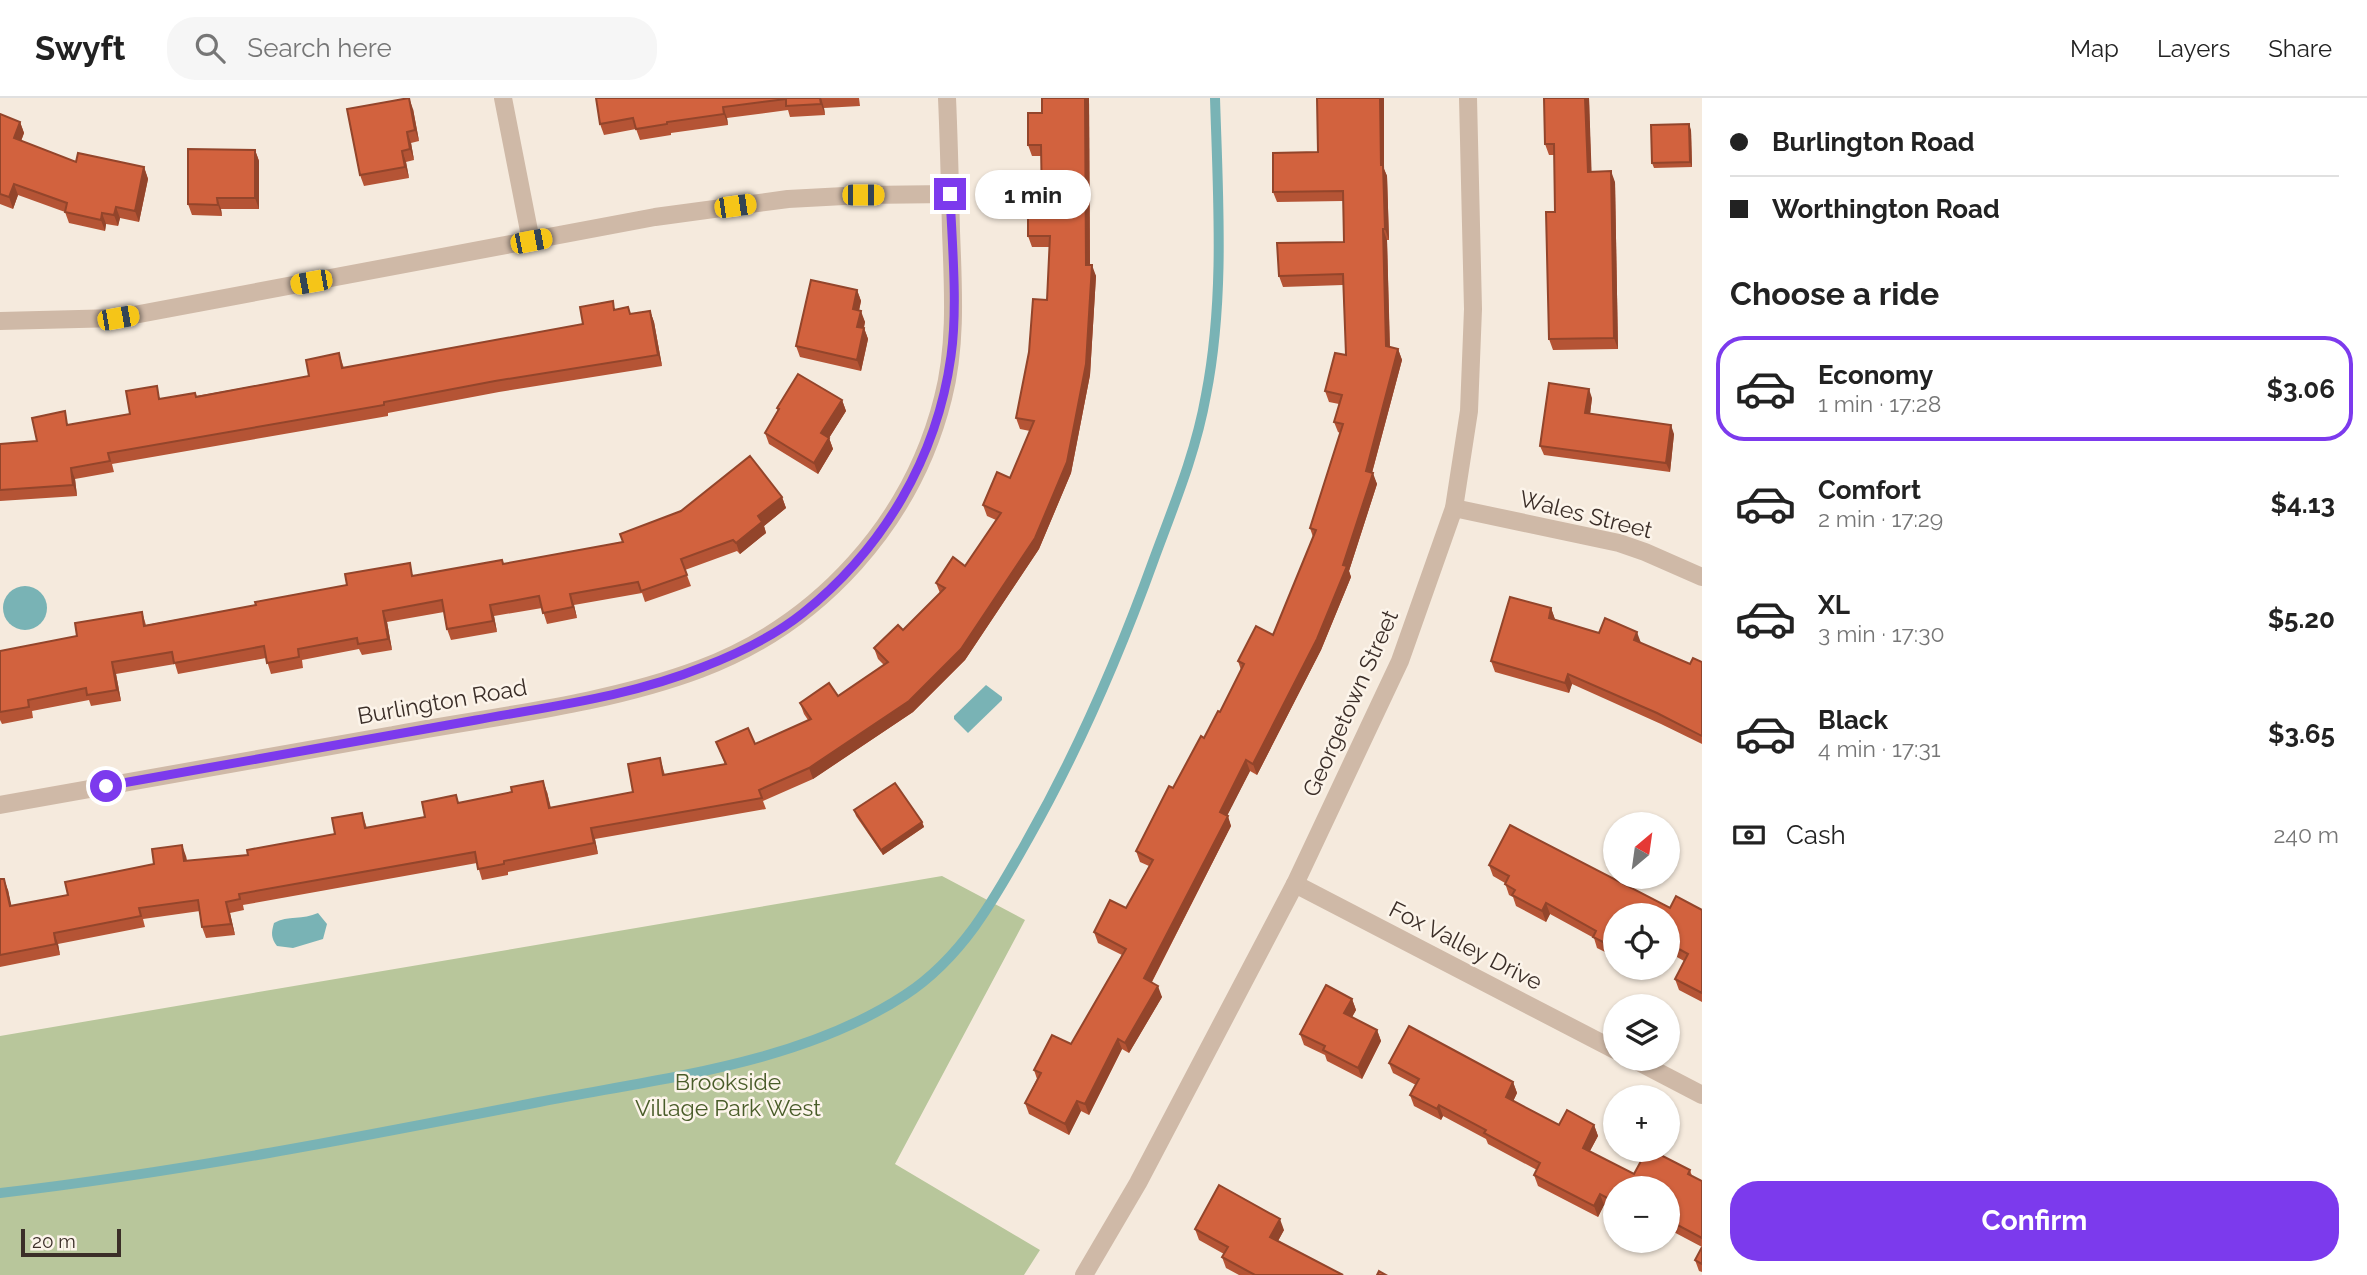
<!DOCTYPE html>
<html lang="en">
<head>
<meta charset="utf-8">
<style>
	body { margin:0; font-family:Raleway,sans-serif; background:#f6f6f6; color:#222; height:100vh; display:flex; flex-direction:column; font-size:26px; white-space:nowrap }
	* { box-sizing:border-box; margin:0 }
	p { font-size:23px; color:#767676 }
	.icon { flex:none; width:38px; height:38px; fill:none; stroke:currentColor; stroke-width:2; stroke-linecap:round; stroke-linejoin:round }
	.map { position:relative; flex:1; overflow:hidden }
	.side { display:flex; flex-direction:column; background:#fff; width:665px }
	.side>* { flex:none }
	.guide { display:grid; align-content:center; height:154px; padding:0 28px; background:#fff }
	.needle { width:46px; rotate:29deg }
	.buttons { position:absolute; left:1603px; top:714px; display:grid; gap:14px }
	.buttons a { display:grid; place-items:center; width:77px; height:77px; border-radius:50%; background:#fff; box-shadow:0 2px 5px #0004; font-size:35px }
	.scale { position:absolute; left:21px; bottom:18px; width:100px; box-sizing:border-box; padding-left:7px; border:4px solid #3b2e28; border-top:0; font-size:19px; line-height:24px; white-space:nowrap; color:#3b2e28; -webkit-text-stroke:5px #fcf4ea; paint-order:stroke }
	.end { position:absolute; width:32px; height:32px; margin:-16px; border:9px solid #7c3aed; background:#fff; box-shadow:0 0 0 4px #fff }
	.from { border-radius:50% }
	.bubble { position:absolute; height:49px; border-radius:24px; background:#fff; box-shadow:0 2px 5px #0004; font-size:23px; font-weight:700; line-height:49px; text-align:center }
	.car { position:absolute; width:21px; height:42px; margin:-21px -10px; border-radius:9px; box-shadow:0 0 5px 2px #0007; background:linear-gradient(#f5c518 24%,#345 0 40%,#f5c518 0 76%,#345 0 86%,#f5c518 0) }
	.guide b { display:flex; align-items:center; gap:24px; height:66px; font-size:26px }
	.guide b+b { border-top:2px solid #e0e0e0 }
	.guide i { width:18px; height:18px; background:#222 }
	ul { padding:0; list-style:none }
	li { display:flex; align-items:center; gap:21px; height:105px; margin:0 14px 10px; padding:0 14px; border:4px solid transparent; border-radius:28px }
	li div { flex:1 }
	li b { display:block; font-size:26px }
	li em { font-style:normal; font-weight:700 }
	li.current { border-color:#7c3aed }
	li>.icon { width:63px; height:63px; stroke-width:1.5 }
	h2 { padding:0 28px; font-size:32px; line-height:84px }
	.pay { display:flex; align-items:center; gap:18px; height:77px; padding:0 28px; font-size:26px }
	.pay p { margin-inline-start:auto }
	.primary-button { display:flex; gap:14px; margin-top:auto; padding:14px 28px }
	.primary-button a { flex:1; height:80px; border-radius:28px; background:#7c3aed; color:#fff; font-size:28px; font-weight:700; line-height:80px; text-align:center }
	header { display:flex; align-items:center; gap:42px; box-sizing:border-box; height:98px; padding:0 35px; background:#fff; border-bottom:2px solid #e0e0e0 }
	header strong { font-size:33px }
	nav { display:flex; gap:38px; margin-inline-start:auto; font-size:24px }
	.search { width:490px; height:63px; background:#f6f6f6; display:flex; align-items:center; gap:18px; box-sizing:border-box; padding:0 24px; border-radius:28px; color:#767676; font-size:26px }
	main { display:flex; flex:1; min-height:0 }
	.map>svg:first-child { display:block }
	.green { fill:#b8c69b }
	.water { fill:#79b3b5 }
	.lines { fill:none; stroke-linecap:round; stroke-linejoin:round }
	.stream { stroke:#79b3b5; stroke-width:10 }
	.minor { stroke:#cfb9a7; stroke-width:18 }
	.wall { fill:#b55435 }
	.shaded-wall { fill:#93452b }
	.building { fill:#d2623e; stroke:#93452b; stroke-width:2 }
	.route { stroke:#7c3aed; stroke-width:9 }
	.labels { text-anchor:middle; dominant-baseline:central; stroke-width:5; stroke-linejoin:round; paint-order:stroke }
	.street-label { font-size:23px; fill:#3b2e28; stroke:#fcf4ea }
	.park-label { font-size:23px; fill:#495c29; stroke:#fcf4ea }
</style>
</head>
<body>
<header>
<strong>Swyft</strong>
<div class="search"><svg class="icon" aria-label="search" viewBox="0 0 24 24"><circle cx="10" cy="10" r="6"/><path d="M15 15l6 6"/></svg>Search here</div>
<nav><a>Map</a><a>Layers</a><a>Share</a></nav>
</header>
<main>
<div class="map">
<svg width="1702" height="1177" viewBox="0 0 1702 1177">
	<rect width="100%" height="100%" fill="#f5eadd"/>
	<polygon class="green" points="942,778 1025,822 895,1066 1040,1152 1024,1177 0,1177 0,938"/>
	<g class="water">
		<circle cx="25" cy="510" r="22"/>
		<polygon points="986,587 1002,599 1002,602 968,635 954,621 954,618"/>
		<path d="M318,815L327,826L323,841L293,850L277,848C271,840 271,835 274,825C288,817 303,822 318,815Z"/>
	</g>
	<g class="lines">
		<path class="stream" d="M0,1095C181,1074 360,1039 539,1004C661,980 800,966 905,897C963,859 995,800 1028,741C1079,651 1119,558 1154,461C1174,407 1196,354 1206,297C1225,200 1218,98 1215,0"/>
		<g class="minor">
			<polyline points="503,0 531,143"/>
			<polyline points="0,223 118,220 655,119 788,101 863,97 950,96"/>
			<polyline points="1454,410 1619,445 1645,454 1702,479"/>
			<path d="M0,707C131,683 262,660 393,637C494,618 604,607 700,571C820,526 912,424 943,300C957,246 953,188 951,133C950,89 949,44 947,0"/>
			<polyline points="1295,786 1615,952"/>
			<polyline points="1633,961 1702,997"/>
			<polyline points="1084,1177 1138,1085 1295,786 1400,563 1454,410 1469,313 1473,211 1468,0"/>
		</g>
	</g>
	<g class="wall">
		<polygon points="596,0 859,0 860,8 824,10 825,17 790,19 788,12 727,20 728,27 671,35 671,37 640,42 636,31 604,37 600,26"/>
		<polygon points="1042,0 1089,0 1090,167 1096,178 1090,277 1071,375 1039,451 965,562 913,614 813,681 763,703 766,711 595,741 598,756 508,774 508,777 482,782 477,765 243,807 244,812 230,815 235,837 206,840 202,829 200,813 143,821 145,829 58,846 60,857 0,869 0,781 8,792 11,808 68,797 154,766 186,758 187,763 248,757 335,736 362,715 367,730 425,719 459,705 547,694 551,710 633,694 660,660 665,677 725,666 716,644 755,646 808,622 804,616 800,605 838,598 884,567 878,561 874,550 903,532 940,495 936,485 965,468 996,422 987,418 983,407 1010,380 1030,333 1020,331 1016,320 1047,202 1050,149 1032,149 1028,138 1042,106 1041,58 1032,58 1028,47 1042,15"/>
		<polygon points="1317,0 1384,0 1384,71 1387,78 1389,142 1387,142 1390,249 1398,251 1402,262 1372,375 1377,386 1349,473 1351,479 1321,552 1257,677 1250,673 1227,717 1231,728 1152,884 1162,899 1129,955 1122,951 1089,1017 1081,1013 1069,1037 1029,1016 1025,1005 1037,981 1034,972 1071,946 1122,857 1098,845 1094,834 1126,810 1149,768 1140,764 1136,753 1220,614 1241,572 1238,563 1273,537 1313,439 1310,430 1340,335 1338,334 1334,324 1339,306 1329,304 1325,293 1346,257 1343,187 1283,189 1279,178 1344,144 1343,103 1277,104 1273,94 1318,54"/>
		<polygon points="1544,0 1589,0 1591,74 1615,84 1618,251 1553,252 1549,241 1555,114 1554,57 1549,57 1545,46"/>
		<polygon points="413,11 419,43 411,45 414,62 406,64 409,80 364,88 360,77"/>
		<polygon points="0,16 20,24 24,35 21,43 76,64 144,69 148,81 139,124 120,120 118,128 106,126 105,133 69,125 65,114 18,97 13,111 0,106"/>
		<polygon points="1691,32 1692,69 1654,70 1652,65"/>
		<polygon points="255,52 259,63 259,111 221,111 222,118 192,117 188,106"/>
		<polygon points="857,192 861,203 859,212 865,224 864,230 868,241 861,273 800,259 796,248"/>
		<polygon points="616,211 631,216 650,213 654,224 662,268 499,294 388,315 388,318 112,366 114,374 75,381 77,398 0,403 0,346 37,343 69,327 130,316 161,301 196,298 309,278 339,255 344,270 583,226"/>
		<polygon points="1592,300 1590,316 1674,336 1670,374 1544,357 1540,348"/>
		<polygon points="842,302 846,313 829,340 833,351 818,376 769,346 765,335 778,313 777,310"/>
		<polygon points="782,399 786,410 764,428 766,435 740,456 737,453 685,472 691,488 645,504 642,495 574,507 577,520 547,526 542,510 494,518 497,534 451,542 447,531 444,514 387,524 392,552 362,557 359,551 302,562 303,570 271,576 266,560 178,576 175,566 116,576 121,603 91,608 89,602 32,613 33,620 2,626 0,622 0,553 77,538 142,514 146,527 502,462 503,466 623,444"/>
		<polygon points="1551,510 1555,522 1599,535 1641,545 1690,566 1702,564 1702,646 1661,626 1572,586 1569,595 1495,574 1491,563"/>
		<polygon points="854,712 922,724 924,729 883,757 856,718"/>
		<polygon points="1489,767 1670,810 1702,812 1702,904 1679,892 1675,881 1684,863 1668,854 1668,817 1615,817 1615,859 1597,850 1594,840 1550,816 1546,824 1516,808 1513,799 1509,797 1505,785 1493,778"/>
		<polygon points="1352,901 1356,912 1352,919 1377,932 1381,943 1362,981 1327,963 1325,957 1304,947 1300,936"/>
		<polygon points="1389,965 1513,984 1517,995 1513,1003 1559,1027 1594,1027 1598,1038 1590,1053 1634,1076 1690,1072 1692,1078 1702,1083 1702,1149 1668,1131 1668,1090 1615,1090 1615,1113 1604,1107 1598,1119 1538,1088 1534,1077 1537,1072 1488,1046 1486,1041 1443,1018 1441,1022 1414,1008 1410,997 1416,987 1393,975"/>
		<polygon points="1195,1131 1284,1132 1278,1143 1343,1177 1239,1177 1226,1170 1222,1159 1224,1156 1199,1142"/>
		<polygon points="1702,1149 1702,1174 1699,1173 1695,1162"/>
	</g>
	<g class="shaded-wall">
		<polygon points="409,0 413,11 419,43 415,32"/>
		<polygon points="821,0 824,10 825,17 821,6"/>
		<polygon points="1085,0 1089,0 1090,178 1086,167"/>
		<polygon points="1380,0 1384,0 1384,71 1387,78 1389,142 1385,131 1381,67"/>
		<polygon points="1585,0 1589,0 1592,85 1588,74"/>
		<polygon points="723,9 727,20 728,27 724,16"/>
		<polygon points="20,24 24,35 18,51 14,40"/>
		<polygon points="1689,26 1691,32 1692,69 1690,64"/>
		<polygon points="407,34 411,45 414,62 410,51"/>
		<polygon points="255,52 259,63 259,111 255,100"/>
		<polygon points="402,53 406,64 409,80 405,69"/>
		<polygon points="144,69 148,81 139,124 135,113"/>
		<polygon points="1611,73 1615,84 1618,251 1614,240"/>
		<polygon points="14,86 18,97 13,111 9,99"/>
		<polygon points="217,100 221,111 222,118 218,107"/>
		<polygon points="116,109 120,120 118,128 114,117"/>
		<polygon points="102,115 106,126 105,133 101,122"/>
		<polygon points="1383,131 1387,142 1390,259 1386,248"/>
		<polygon points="1092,167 1096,178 1090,277 1071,375 1039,451 965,562 913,614 813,681 809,670 961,551"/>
		<polygon points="857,192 861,203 857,222 853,211"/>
		<polygon points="650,213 654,224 662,268 658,257"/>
		<polygon points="861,213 865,224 861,240 857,229"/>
		<polygon points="864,230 868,241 861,273 857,262"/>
		<polygon points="1398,251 1402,262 1370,382 1373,375 1377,386 1349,473 1351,479 1321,552 1257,677 1253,666 1366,373"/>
		<polygon points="1589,291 1592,300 1589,324 1585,315"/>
		<polygon points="842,302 846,313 829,340 833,351 818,376 814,365 821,335"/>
		<polygon points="1671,327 1674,336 1670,374 1666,365"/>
		<polygon points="71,370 75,381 77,398 73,387"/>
		<polygon points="782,399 786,410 764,428 766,435 740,456 736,445 758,418"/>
		<polygon points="570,496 574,507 577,520 573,509"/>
		<polygon points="490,507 494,518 497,534 493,523"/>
		<polygon points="1551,510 1555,521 1553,530 1549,520"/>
		<polygon points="383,513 387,524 392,552 388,541"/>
		<polygon points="1637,534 1641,545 1634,542"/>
		<polygon points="112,564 116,576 121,603 117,592"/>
		<polygon points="1568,576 1572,586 1569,595 1565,585"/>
		<polygon points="1246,662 1250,673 1224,724 1220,714"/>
		<polygon points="543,683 547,694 553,721 549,710"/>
		<polygon points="1228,718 1231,728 1148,891 1144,880"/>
		<polygon points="922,724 924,729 883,757 881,752"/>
		<polygon points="591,730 595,741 598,756 594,745"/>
		<polygon points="182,747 186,758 188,774 184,763"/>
		<polygon points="4,781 8,792 14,819 10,808"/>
		<polygon points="226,804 230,815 235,837 231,826"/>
		<polygon points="1546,805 1550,816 1546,824 1542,813"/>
		<polygon points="54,835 58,846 60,857 56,846"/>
		<polygon points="1158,888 1162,899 1129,955 1125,945"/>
		<polygon points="1352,901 1356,912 1348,926 1344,915"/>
		<polygon points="1377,932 1381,943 1362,981 1358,970"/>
		<polygon points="1118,941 1122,951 1089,1017 1085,1006"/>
		<polygon points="1513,984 1517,995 1510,1010 1506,999"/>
		<polygon points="1077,1003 1081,1013 1069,1037 1065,1026"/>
		<polygon points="1439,1007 1443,1018 1441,1022 1437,1011"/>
		<polygon points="1594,1027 1598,1038 1586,1060 1583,1050"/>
		<polygon points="1600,1096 1604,1107 1598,1119 1594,1108"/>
		<polygon points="1280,1121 1284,1132 1274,1150 1270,1139"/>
	</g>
	<g class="building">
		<polygon points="409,0 415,32 407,34 410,51 402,53 405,69 360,77 347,11"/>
		<polygon points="596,0 820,0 821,6 786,8 786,1 723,9 724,16 667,24 667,26 636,31 633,20 600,26"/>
		<polygon points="1042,0 1085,0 1086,167 1092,167 1086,266 1067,364 1035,440 961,551 909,603 809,670 759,692 762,700 591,730 594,745 504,763 504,766 478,771 475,754 239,796 240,801 226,804 231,826 202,829 198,802 139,810 141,818 54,835 56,846 0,857 0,781 4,781 10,808 68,797 65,784 154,766 152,751 182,747 184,763 248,757 247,752 335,736 332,720 362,715 365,730 425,719 422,704 456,697 458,705 512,694 511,689 543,683 549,710 633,694 628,666 660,660 663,677 726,666 716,644 748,630 755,646 811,621 800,605 829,585 838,598 888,564 874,550 898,527 903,532 945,490 936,485 953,459 965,468 1001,415 983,407 997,374 1010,380 1034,323 1016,320 1029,254 1033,201 1047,202 1050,138 1028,138 1028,106 1042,106 1041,47 1028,47 1028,15 1042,15"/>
		<polygon points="1317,0 1380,0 1381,67 1383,67 1385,131 1383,131 1386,248 1398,251 1366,373 1373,375 1343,467 1347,468 1317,541 1253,666 1246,662 1220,714 1228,718 1144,880 1158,888 1125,945 1118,941 1085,1006 1077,1003 1065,1026 1025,1005 1041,975 1034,972 1052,937 1071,946 1126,851 1094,834 1110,802 1126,810 1153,762 1136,753 1169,688 1173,690 1201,638 1204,640 1218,613 1220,614 1244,566 1238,563 1256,528 1273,537 1316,432 1310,430 1343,326 1334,324 1342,297 1325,293 1335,255 1346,257 1343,176 1279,178 1277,145 1344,144 1343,93 1273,94 1273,55 1318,54"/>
		<polygon points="1544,0 1585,0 1588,74 1611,73 1614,240 1549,241 1546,114 1555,114 1554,46 1545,46"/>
		<polygon points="0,16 20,24 14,40 76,64 78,55 144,69 135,113 116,109 114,117 102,115 101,122 65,114 67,105 14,86 9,99 0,96"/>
		<polygon points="1689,26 1690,64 1652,65 1651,27"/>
		<polygon points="188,51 255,52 255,100 217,100 218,107 188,106"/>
		<polygon points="811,182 857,192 853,211 861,213 857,229 864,230 857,262 796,248"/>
		<polygon points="613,203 614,212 628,209 630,216 650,213 658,257 495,283 384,304 384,307 108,355 110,363 71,370 73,387 0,392 0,346 37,343 32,320 65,313 67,327 130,316 126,293 157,288 159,301 195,295 196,299 309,278 306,262 339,255 342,270 583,226 580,209"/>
		<polygon points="798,276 842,302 821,335 829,340 814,365 765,335 779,311 777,310"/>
		<polygon points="1549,285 1589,291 1585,315 1671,327 1666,365 1540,348"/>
		<polygon points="750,358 782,399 758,418 762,424 736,445 733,442 681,461 687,477 641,493 638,484 570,496 573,509 543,515 539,498 490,507 493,523 447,531 442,502 383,513 388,541 358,546 357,540 298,551 299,559 267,565 264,548 174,565 172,554 112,564 117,592 87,597 86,590 28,602 29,609 0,614 0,553 77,538 75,525 142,514 144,528 256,507 255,504 347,487 345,476 410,465 412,478 502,462 503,466 623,444 620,436 681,413"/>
		<polygon points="1510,499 1551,510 1549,520 1599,535 1605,520 1637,534 1634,542 1690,566 1693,560 1702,564 1702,638 1657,615 1568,576 1565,585 1491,563"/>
		<polygon points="895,685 922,724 881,752 854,712"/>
		<polygon points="1510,727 1670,810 1676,798 1702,812 1702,895 1675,881 1688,856 1668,845 1668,817 1615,817 1615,850 1593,839 1596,833 1546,805 1542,813 1512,797 1515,792 1505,786 1509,778 1489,767"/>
		<polygon points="1326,887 1352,901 1344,915 1377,932 1358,970 1323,952 1325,948 1300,936"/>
		<polygon points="1409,928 1513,984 1506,999 1559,1027 1567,1012 1594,1027 1583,1050 1634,1076 1647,1052 1651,1052 1690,1072 1688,1076 1702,1083 1702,1140 1668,1122 1668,1090 1615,1090 1615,1104 1600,1096 1594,1108 1534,1077 1540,1065 1484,1035 1486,1032 1439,1007 1437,1011 1410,997 1419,981 1389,965"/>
		<polygon points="1219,1087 1280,1121 1270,1139 1343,1177 1255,1177 1222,1159 1228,1149 1195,1131"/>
		<polygon points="1702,1149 1702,1166 1695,1162"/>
		<polygon points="1379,1173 1386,1177 1377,1177"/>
	</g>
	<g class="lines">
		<path class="route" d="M106,688C230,666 353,644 476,622C552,608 632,598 703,569C737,556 774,538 803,515C883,451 937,360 951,258C958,209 952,146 950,96"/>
	</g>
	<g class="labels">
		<g class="street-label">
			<text transform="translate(1586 416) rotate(14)">Wales Street</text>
			<text transform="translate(442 603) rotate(-10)">Burlington Road</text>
			<text transform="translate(1350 605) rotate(-66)">Georgetown Street</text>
			<text transform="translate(1466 847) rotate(27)">Fox Valley Drive</text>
		</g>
		<g class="park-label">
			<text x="728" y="983">Brookside<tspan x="728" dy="26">Village Park West</tspan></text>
		</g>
	</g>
</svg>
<div class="buttons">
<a><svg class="needle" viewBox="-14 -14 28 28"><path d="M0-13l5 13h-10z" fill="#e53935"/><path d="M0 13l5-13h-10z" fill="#767676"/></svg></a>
<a><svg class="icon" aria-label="locate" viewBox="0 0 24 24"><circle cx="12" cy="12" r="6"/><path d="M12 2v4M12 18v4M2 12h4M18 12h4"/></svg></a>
<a><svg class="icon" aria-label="layers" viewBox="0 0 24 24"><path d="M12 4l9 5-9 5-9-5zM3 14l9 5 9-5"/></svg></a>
<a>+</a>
<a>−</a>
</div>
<div class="scale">20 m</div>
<i class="end from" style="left:106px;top:688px"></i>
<i class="end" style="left:950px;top:96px"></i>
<div class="bubble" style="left:975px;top:72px;width:116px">1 min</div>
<i class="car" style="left:863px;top:97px;rotate:90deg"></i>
<i class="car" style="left:735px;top:108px;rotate:82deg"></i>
<i class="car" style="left:531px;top:143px;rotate:79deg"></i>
<i class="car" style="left:311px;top:184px;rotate:260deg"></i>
<i class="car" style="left:118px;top:220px;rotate:80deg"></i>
</div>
<section class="side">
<div class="guide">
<b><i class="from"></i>Burlington Road</b>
<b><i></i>Worthington Road</b>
</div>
<h2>Choose a ride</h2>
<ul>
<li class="current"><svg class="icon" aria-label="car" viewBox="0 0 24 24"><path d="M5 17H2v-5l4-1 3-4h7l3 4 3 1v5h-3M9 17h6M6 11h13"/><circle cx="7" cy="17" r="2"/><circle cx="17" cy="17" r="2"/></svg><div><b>Economy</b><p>1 min · 17:28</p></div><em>$3.06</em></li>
<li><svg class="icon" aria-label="car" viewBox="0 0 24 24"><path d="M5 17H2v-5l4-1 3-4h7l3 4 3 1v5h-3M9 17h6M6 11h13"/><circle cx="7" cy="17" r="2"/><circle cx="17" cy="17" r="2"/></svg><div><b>Comfort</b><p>2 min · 17:29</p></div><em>$4.13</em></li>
<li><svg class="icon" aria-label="car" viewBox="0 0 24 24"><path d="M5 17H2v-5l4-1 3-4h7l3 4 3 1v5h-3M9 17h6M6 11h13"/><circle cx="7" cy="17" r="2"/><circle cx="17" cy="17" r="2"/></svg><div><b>XL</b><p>3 min · 17:30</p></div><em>$5.20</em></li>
<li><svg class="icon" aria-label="car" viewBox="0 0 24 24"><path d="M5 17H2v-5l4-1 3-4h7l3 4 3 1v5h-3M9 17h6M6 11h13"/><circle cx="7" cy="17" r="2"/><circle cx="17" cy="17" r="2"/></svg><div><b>Black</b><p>4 min · 17:31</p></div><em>$3.65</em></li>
</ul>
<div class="pay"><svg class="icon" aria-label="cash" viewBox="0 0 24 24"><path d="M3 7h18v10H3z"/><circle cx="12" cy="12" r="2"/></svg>Cash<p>240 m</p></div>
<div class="primary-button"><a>Confirm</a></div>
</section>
</main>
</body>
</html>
